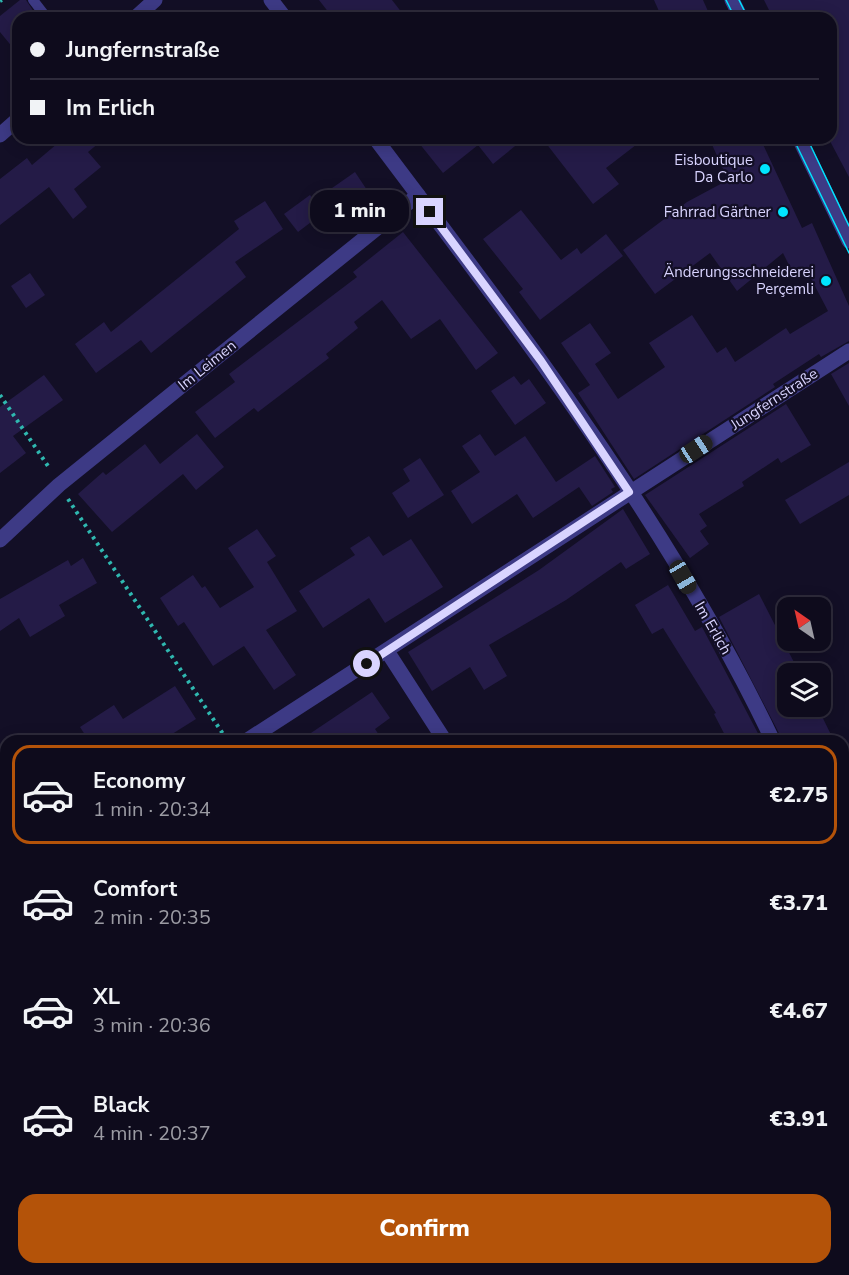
<!DOCTYPE html>
<html lang="en">
<head>
<meta charset="utf-8">
<style>
	body { margin:0; font-family:"Nunito Sans",sans-serif; background:#1c1929; color:#f1f3f6; height:100vh; display:flex; flex-direction:column; font-size:22px; white-space:nowrap }
	* { box-sizing:border-box; margin:0 }
	p { font-size:20px; color:#9b9ba3 }
	.icon { flex:none; width:33px; height:33px; fill:none; stroke:currentColor; stroke-width:2; stroke-linecap:round; stroke-linejoin:round }
	.map { position:relative; flex:1; overflow:hidden }
	.side { position:absolute; left:0px; top:735px; width:849px; height:540px; display:flex; flex-direction:column; background:#0e0b1c; border-radius:18px 18px 0 0; box-shadow:0 3px 15px #0003,0 0 0 2px #2e2b3b }
	.side>* { flex:none }
	.top-card { position:absolute; left:12px; top:12px; width:825px; height:132px; border-radius:18px; box-shadow:0 3px 15px #0003,0 0 0 2px #2e2b3b; display:grid; align-content:center; height:132px; padding:0 18px; background:#0e0b1c }
	.needle { width:39px; rotate:326deg }
	.controls { position:absolute; left:777px; top:597px; display:grid; gap:12px }
	.controls a { display:grid; place-items:center; width:54px; height:54px; border-radius:12px; background:#0e0b1c; box-shadow:0 3px 15px #0003,0 0 0 2px #2e2b3b; font-size:30px }
	.end { position:absolute; width:27px; height:27px; margin:-14px; border:8px solid #d9d4ff; background:#111; box-shadow:0 0 0 3px #111 }
	.from { border-radius:50% }
	.bubble { position:absolute; height:42px; border-radius:18px; background:#0e0b1c; box-shadow:0 3px 15px #0003,0 0 0 2px #2e2b3b; font-size:20px; font-weight:800; line-height:42px; text-align:center }
	.car { position:absolute; width:18px; height:36px; margin:-18px -9px; border-radius:8px; box-shadow:0 0 4px 2px #0007; background:linear-gradient(#222 24%,#8ab4d8 0 40%,#222 0 76%,#8ab4d8 0 86%,#222 0) }
	.top-card b { display:flex; align-items:center; gap:21px; height:57px; font-size:22px }
	.top-card b+b { border-top:2px solid #2e2b3b }
	.top-card i { width:15px; height:15px; background:#f1f3f6 }
	ul { padding:10px 0 0; list-style:none }
	li { display:flex; align-items:center; gap:18px; height:99px; margin:0 12px 9px; padding:0 6px; border:3px solid transparent; border-radius:18px }
	li div { flex:1 }
	li b { display:block; font-size:22px }
	li em { font-style:normal; font-weight:800 }
	li.on { border-color:#b45309 }
	li>.icon { width:54px; height:54px; stroke-width:1.5 }
	.action { display:flex; gap:12px; margin-top:auto; padding:12px 18px }
	.action a { flex:1; height:69px; border-radius:18px; background:#b45309; color:#fff; font-size:24px; font-weight:800; line-height:69px; text-align:center }
	.map>svg:first-child { display:block }
	.building { fill:#241b47 }
	.lines { fill:none; stroke-linecap:round; stroke-linejoin:round }
	.path { stroke:#2fb8b0; stroke-width:4; stroke-dasharray:3 4.5; stroke-linecap:butt }
	.service { stroke:#3d3a85; stroke-width:10 }
	.minor { stroke:#3d3a85; stroke-width:15 }
	.tertiary { stroke:#3d3a85; stroke-width:15 }
	.tram { stroke:#00e5ff; stroke-width:1.5 }
	.route { stroke:#d9d4ff; stroke-width:8 }
	.poi-dot { fill:#00e5ff; stroke:#130f26; stroke-width:2 }
	.labels { text-anchor:middle; dominant-baseline:central; stroke-width:4.5; stroke-linejoin:round; paint-order:stroke }
	.poi-label { font-size:15px; fill:#d9d4ff; stroke:#130f26; text-anchor:end }
	.street-label { font-size:15px; fill:#d9d4ff; stroke:#130f26 }
</style>
</head>
<body>
<div class="map">
<svg width="849" height="1275" viewBox="0 0 849 1275">
	<rect width="100%" height="100%" fill="#130f26"/>
	<g class="building">
		<polygon points="20,0 26,0 38,18 18,18 18,54 0,32 0,16"/>
		<polygon points="319,0 392,0 406,18 333,18"/>
		<polygon points="654,0 703,0 711,18 662,18"/>
		<polygon points="764,0 849,0 849,177 831,143 831,18 773,18"/>
		<polygon points="64,138 105,138 88,152 101,167 74,189 87,207 73,219 49,187 0,225 0,179 27,158 32,165"/>
		<polygon points="415,138 525,138 493,164 478,145 443,173"/>
		<polygon points="542,138 645,138 606,168 619,184 593,204"/>
		<polygon points="709,138 760,138 802,228 812,223 828,259 849,306 849,341 821,357 819,354 773,384 775,387 634,479 578,393 590,385 561,343 590,323 611,353 595,364 618,399 665,367 649,343 692,315 717,353 726,347 735,362 786,328 790,334 828,311 806,269 794,275 783,253 737,291 710,253 655,294 623,250 687,202 728,180"/>
		<polygon points="355,172 373,199 343,219 325,193"/>
		<polygon points="310,195 323,213 298,232 284,214"/>
		<polygon points="265,201 283,229 235,262 246,277 151,353 141,340 96,373 75,344 104,322 111,332 239,229 234,221"/>
		<polygon points="521,210 561,260 577,248 581,254 606,234 623,256 540,320 519,292 523,289 483,239"/>
		<polygon points="403,232 498,353 476,370 440,319 411,339 382,300 354,322 358,328 326,354 329,358 258,412 254,408 215,438 195,412 235,382 229,374 357,277 353,272"/>
		<polygon points="30,273 45,295 26,308 11,286"/>
		<polygon points="849,363 849,406 831,374"/>
		<polygon points="44,375 63,400 13,436 26,453 0,473 0,407"/>
		<polygon points="514,376 521,385 529,379 546,403 515,425 491,391"/>
		<polygon points="786,404 811,445 781,463 778,458 742,482 744,486 699,514 707,526 700,531 709,544 690,558 645,495"/>
		<polygon points="197,434 224,467 196,490 183,474 112,532 78,494 103,472 106,475 145,444 160,464"/>
		<polygon points="480,434 495,456 525,436 556,482 595,456 615,487 611,489 613,492 592,506 579,487 533,518 517,494 472,524 451,491 480,472 462,446"/>
		<polygon points="420,458 444,495 408,518 392,493 410,481 403,469"/>
		<polygon points="849,462 849,495 800,524 785,500"/>
		<polygon points="623,509 650,554 626,569 621,562 566,600 489,645 507,676 484,690 470,667 432,691 408,652 539,570"/>
		<polygon points="257,529 276,556 267,562 297,611 266,630 296,675 274,690 244,646 213,666 184,622 178,626 160,598 193,575 202,588 205,586 220,608 254,587 228,548"/>
		<polygon points="369,536 383,556 411,539 443,587 385,623 369,598 323,628 299,591 355,555 350,548"/>
		<polygon points="83,558 97,583 59,605 65,616 30,637 19,618 0,631 0,599 68,560 71,566"/>
		<polygon points="668,585 695,631 702,627 762,741 728,741 714,714 716,713 663,628 652,634 635,605"/>
		<polygon points="759,594 800,674 788,674 788,706 817,706 834,741 783,741 719,617"/>
		<polygon points="175,686 196,719 161,741 89,741 80,727 114,705 123,719"/>
		<polygon points="372,692 390,718 375,729 383,741 299,741"/>
	</g>
	<g class="lines">
		<g class="path">
			<polyline points="0,1 2,0"/>
			<polyline points="0,395 50,469"/>
			<polyline points="68,499 227,740"/>
		</g>
		<polyline class="service" points="33,0 47,18"/>
		<g class="minor">
			<polyline points="271,0 285,18"/>
			<polyline points="135,18 155,0"/>
			<polyline points="0,135 18,119"/>
			<path d="M375,138C518,328 671,526 773,741"/>
			<polyline points="0,540 59,485 418,195"/>
			<polyline points="387,651 445,741"/>
			<polyline points="246,741 849,351"/>
			<polyline points="0,864 6,873"/>
			<polyline points="0,889 6,886"/>
			<polyline points="843,890 849,903"/>
			<polyline points="843,999 849,997"/>
			<polyline points="0,1133 6,1129"/>
			<polyline points="89,1269 93,1275"/>
			<polyline points="302,1269 307,1275"/>
			<polyline points="591,1269 594,1275"/>
			<polyline points="358,1275 366,1269"/>
		</g>
		<g class="tertiary">
			<polyline points="732,0 741,18"/>
			<polyline points="799,138 849,241"/>
		</g>
		<g class="tram">
			<polyline points="726,0 735,18"/>
			<polyline points="739,0 748,18"/>
			<polyline points="793,138 849,253"/>
			<polyline points="807,138 849,226"/>
		</g>
	</g>
	<g class="lines">
		<polyline class="route" points="367,664 629,492 541,361 430,212"/>
	</g>
	<g class="poi-dot">
		<circle cx="765" cy="169" r="6"/>
		<circle cx="783" cy="212" r="6"/>
		<circle cx="826" cy="281" r="6"/>
	</g>
	<g class="labels">
		<g class="poi-label">
			<text x="753" y="160">Eisboutique<tspan x="753" dy="17">Da Carlo</tspan></text>
			<text x="771" y="212">Fahrrad Gärtner</text>
			<text x="814" y="272">Änderungsschneiderei<tspan x="814" dy="17">Perçemli</tspan></text>
		</g>
		<g class="street-label">
			<text transform="translate(207 365) rotate(-39)">Im Leimen</text>
			<text transform="translate(774 399) rotate(-33)">Jungfernstraße</text>
			<text transform="translate(713 628) rotate(60)">Im Erlich</text>
		</g>
	</g>
</svg>
<div class="controls">
<a><svg class="needle" viewBox="-14 -14 28 28"><path d="M0-13l5 13h-10z" fill="#e53935"/><path d="M0 13l5-13h-10z" fill="#9b9ba3"/></svg></a>
<a><svg class="icon" aria-label="layers" viewBox="0 0 24 24"><path d="M12 4l9 5-9 5-9-5zM3 14l9 5 9-5"/></svg></a>
</div>
<i class="end from" style="left:367px;top:664px"></i>
<i class="end" style="left:430px;top:212px"></i>
<div class="bubble" style="left:310px;top:190px;width:99px">1 min</div>
<i class="car" style="left:696px;top:449px;rotate:57deg"></i>
<i class="car" style="left:683px;top:577px;rotate:150deg"></i>
<div class="top-card">
<b><i class="from"></i>Jungfernstraße</b>
<b><i></i>Im Erlich</b>
</div>
<section class="side">
<ul>
<li class="on"><svg class="icon" aria-label="car" viewBox="0 0 24 24"><path d="M5 17H2v-5l4-1 3-4h7l3 4 3 1v5h-3M9 17h6M6 11h13"/><circle cx="7" cy="17" r="2"/><circle cx="17" cy="17" r="2"/></svg><div><b>Economy</b><p>1 min · 20:34</p></div><em>€2.75</em></li>
<li><svg class="icon" aria-label="car" viewBox="0 0 24 24"><path d="M5 17H2v-5l4-1 3-4h7l3 4 3 1v5h-3M9 17h6M6 11h13"/><circle cx="7" cy="17" r="2"/><circle cx="17" cy="17" r="2"/></svg><div><b>Comfort</b><p>2 min · 20:35</p></div><em>€3.71</em></li>
<li><svg class="icon" aria-label="car" viewBox="0 0 24 24"><path d="M5 17H2v-5l4-1 3-4h7l3 4 3 1v5h-3M9 17h6M6 11h13"/><circle cx="7" cy="17" r="2"/><circle cx="17" cy="17" r="2"/></svg><div><b>XL</b><p>3 min · 20:36</p></div><em>€4.67</em></li>
<li><svg class="icon" aria-label="car" viewBox="0 0 24 24"><path d="M5 17H2v-5l4-1 3-4h7l3 4 3 1v5h-3M9 17h6M6 11h13"/><circle cx="7" cy="17" r="2"/><circle cx="17" cy="17" r="2"/></svg><div><b>Black</b><p>4 min · 20:37</p></div><em>€3.91</em></li>
</ul>
<div class="action"><a>Confirm</a></div>
</section>
</div>
</body>
</html>
